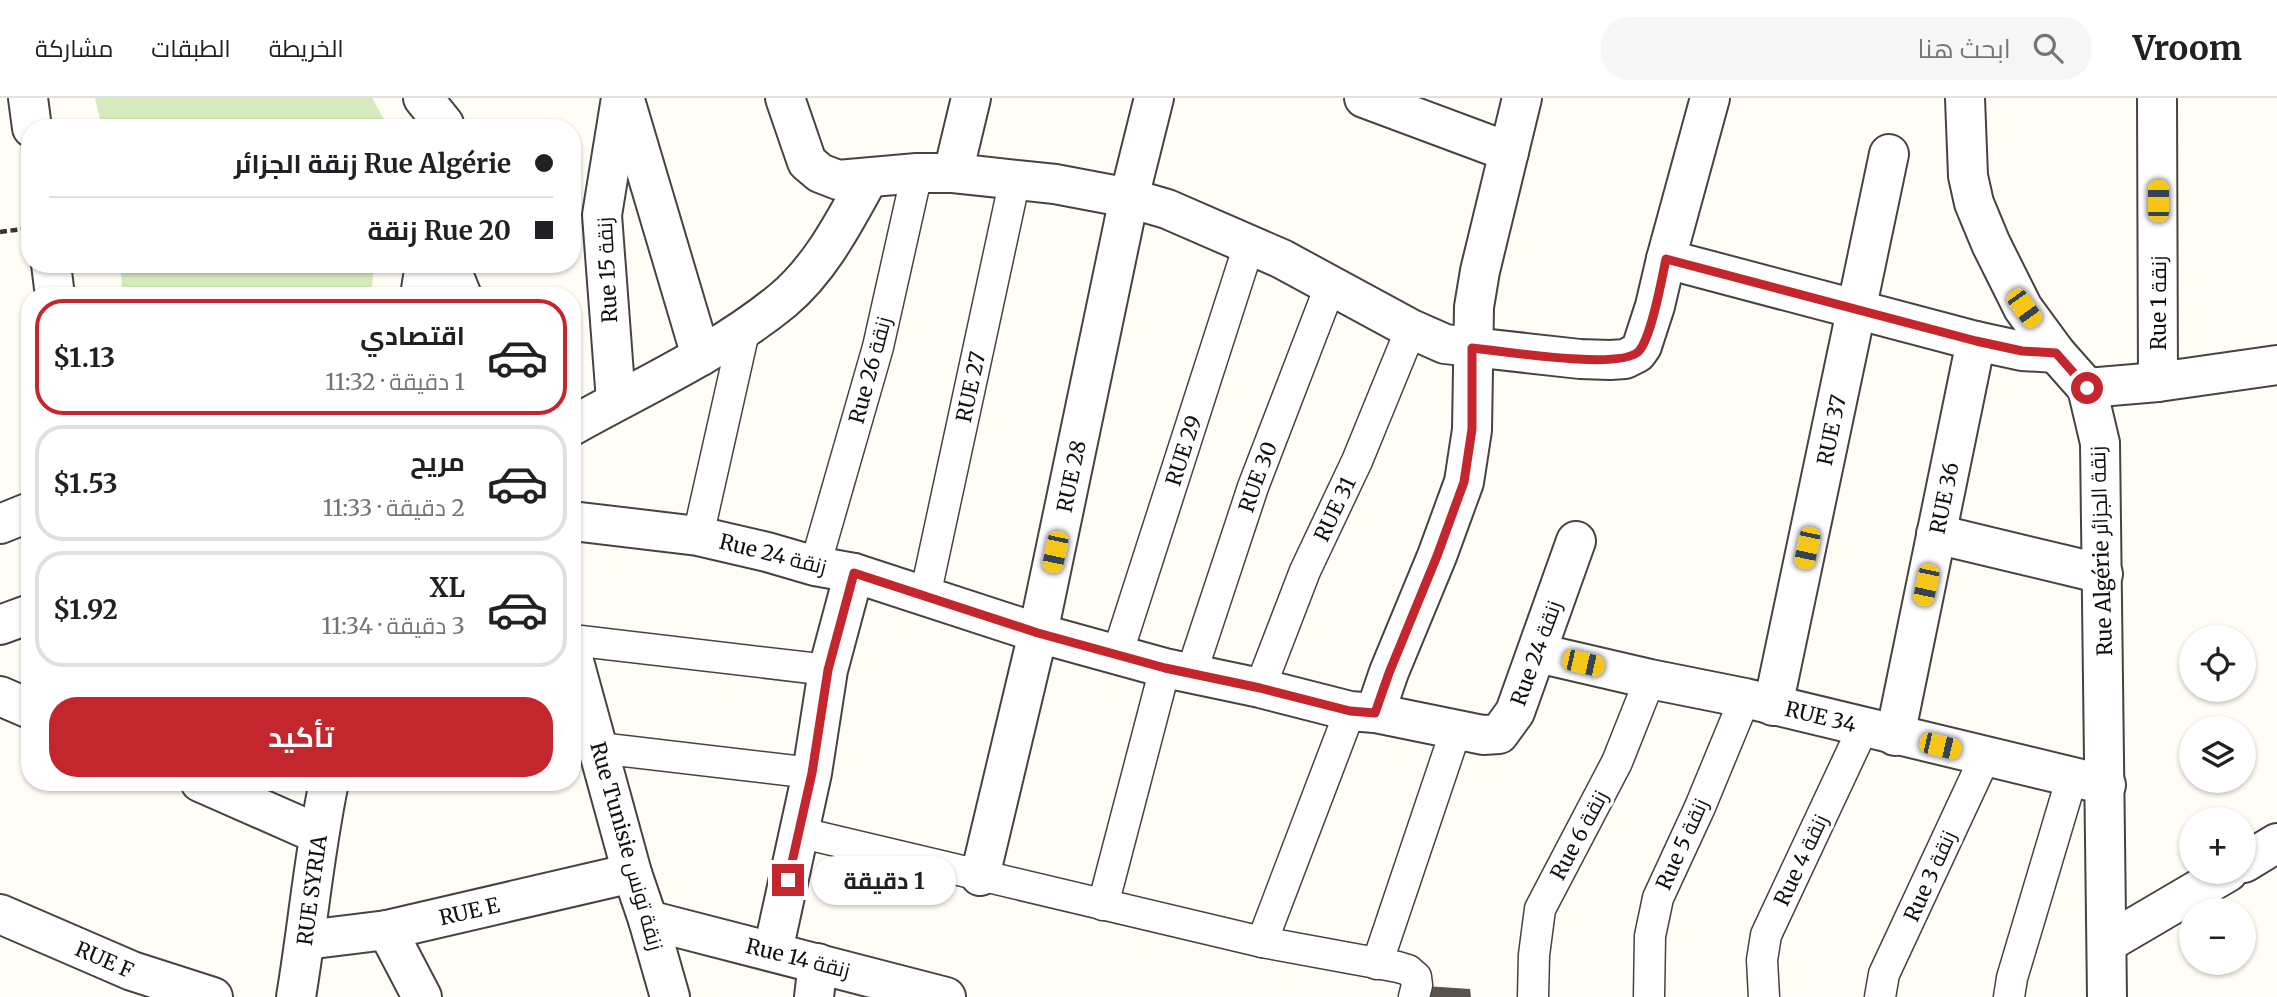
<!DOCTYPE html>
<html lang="ar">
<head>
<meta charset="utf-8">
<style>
	body { margin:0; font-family:Merriweather,Cairo,serif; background:#f6f6f6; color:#202124; direction:rtl; height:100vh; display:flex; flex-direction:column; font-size:26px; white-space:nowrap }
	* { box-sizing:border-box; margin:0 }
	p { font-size:23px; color:#757577 }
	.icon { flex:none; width:38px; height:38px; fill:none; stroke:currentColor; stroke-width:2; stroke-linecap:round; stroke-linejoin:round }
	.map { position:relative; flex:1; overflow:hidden; direction:ltr }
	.side { position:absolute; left:21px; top:189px; width:560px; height:504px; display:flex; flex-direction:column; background:#fff; border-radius:28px; box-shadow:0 2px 5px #0004; direction:rtl }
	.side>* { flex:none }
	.banner { position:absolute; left:21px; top:21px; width:560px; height:154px; border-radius:28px; box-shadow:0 2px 5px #0004; direction:rtl; display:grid; align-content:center; height:154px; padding:0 28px; background:#fff }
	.buttons { position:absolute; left:2179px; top:527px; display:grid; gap:14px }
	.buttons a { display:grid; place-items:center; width:77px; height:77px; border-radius:50%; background:#fff; box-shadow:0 2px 5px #0004; font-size:35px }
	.end { position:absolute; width:32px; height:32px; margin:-16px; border:9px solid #c4262e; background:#fff; box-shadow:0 0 0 4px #fff }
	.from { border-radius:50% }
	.bubble { position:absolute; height:49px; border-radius:24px; background:#fff; box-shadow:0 2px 5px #0004; font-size:23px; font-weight:700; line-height:49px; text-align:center; direction:rtl }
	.car { position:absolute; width:21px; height:42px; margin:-21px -10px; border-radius:9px; box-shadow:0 0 5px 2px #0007; background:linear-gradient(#f5c518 24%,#345 0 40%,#f5c518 0 76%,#345 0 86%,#f5c518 0) }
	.banner b { display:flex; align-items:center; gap:24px; height:66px; font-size:26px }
	.banner b+b { border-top:2px solid #e0e0e0 }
	.banner i { width:18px; height:18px; background:#202124 }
	ul { padding:12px 0 0; list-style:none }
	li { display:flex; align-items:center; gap:21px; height:116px; margin:0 14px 10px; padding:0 14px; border:4px solid #e0e0e0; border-radius:28px }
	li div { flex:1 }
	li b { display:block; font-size:26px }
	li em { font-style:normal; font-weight:700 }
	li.on { border-color:#c4262e }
	li>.icon { width:63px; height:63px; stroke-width:1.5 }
	.action { display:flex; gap:14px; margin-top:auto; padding:14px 28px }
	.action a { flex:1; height:80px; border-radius:28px; background:#c4262e; color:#fff; font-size:28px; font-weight:700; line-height:80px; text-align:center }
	header { display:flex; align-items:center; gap:42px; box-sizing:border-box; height:98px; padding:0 35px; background:#fff; border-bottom:2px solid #e0e0e0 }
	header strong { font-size:33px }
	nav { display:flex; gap:38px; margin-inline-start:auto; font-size:24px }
	.search { width:490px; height:63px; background:#f6f6f6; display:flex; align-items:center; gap:18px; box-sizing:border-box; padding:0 24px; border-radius:28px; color:#757577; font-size:26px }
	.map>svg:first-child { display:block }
	.park { fill:#d5ebbd }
	.building { fill:#5a524d }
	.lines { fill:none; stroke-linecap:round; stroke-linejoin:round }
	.pedestrian-casing { stroke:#444; stroke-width:33 }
	.minor-casing { stroke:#444; stroke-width:42 }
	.path { stroke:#333; stroke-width:4.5; stroke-dasharray:7 3.5; stroke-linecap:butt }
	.pedestrian { stroke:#fff; stroke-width:30 }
	.minor { stroke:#fff; stroke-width:38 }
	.route { stroke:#c4262e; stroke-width:9 }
	.labels { text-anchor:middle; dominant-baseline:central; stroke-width:7; stroke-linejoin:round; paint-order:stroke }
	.street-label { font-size:21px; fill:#111; stroke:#fff }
</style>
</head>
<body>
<header>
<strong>Vroom</strong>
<div class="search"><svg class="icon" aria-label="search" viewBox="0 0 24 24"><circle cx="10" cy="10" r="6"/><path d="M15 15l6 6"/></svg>ابحث هنا</div>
<nav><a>الخريطة</a><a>الطبقات</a><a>مشاركة</a></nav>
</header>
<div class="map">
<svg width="2277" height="899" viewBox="0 0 2277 899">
	<rect width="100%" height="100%" fill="#fffdf5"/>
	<g class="park">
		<polygon points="95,0 372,0 389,30 102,30"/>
		<polygon points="121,166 374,166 371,198 122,198"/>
	</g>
	<polygon class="building" points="1425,888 1470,891 1471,899 1422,899"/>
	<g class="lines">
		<g class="pedestrian-casing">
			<g id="pedestrian">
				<polyline points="698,438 745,229"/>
				<polyline points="815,468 878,249 917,75"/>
				<path id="s1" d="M925,498L1015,81"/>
				<polyline points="572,542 828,572"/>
				<path id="s2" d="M1117,557L1249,147"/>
				<path id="s3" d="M1191,576L1253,389L1331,186"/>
				<path id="s4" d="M1260,590L1305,473L1357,363L1411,231"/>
				<polyline points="599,650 812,675"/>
				<polyline points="798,734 1262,844 1398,869 1408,872 1416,879 1417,887 1414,899"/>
				<polyline points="1103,807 1165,570"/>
				<polyline points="1262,844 1350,613"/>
				<polyline points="1377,866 1456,632"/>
				<polyline points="1533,899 1534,857 1540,811 1617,664 1650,581"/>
				<polyline points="1649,899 1650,838 1658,800 1700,709 1745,600"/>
				<polyline points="1764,899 1762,862 1766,837 1863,630"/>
				<polyline points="1880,899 1884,876 1985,659"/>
				<polyline points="2009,899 2012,880 2072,679"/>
			</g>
		</g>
		<g class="minor-casing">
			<g id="minor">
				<polyline points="28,0 32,30"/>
				<polyline points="423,0 444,26"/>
				<polyline points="785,0 807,64 820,75 838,82 917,75 953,75 1055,86 1129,100 1167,111 1282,161 1411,231 1445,246 1580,261 1610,262 1625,261 1637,255 1642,248 1655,208 1666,161 1710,0"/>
				<polyline points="1364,0 1509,54"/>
				<polyline points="1965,0 1968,78 1974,105 1991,146 2023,210 2056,255 2087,290 2100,345 2107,899"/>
				<polyline points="2157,0 2158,284"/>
				<polyline points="625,2 701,258"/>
				<polyline points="953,75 971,0"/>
				<polyline points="1666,161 1976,243 2022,253 2056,255"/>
				<polyline points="51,166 55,198"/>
				<polyline points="449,166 462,198"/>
				<polyline points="420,198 425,166"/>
				<polyline points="2087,290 2158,284 2277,267"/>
				<polyline points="616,303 602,117 621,0"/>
				<path d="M572,328C643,288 720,254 783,202C821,170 844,124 868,81"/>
				<polyline points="572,423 698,438 767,454 815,468 854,475 1038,535 1165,570 1260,590 1350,613 1375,615 1483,637 1499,636 1515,614 1576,443"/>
				<polyline points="0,426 30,414"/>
				<polyline points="1936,436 2103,476"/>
				<polyline points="0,527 30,516"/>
				<path id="s5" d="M1538,555L1650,581L1745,600L2106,687"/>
				<polyline points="572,556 632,775 648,822 670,899"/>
				<polyline points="0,598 30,611"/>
				<path id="s6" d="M1773,608L1889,56"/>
				<polyline points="1375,615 1389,574 1437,458 1464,384 1472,332 1474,209 1480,173 1522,0"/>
				<path id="s7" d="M1895,638L1976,243"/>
				<polyline points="200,684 318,736"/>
				<polyline points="2244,765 2277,745"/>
				<path id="s8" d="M980,778L1038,535L1129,100L1154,0"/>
				<path id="s9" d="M0,816L132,873L213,899"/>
				<polyline points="648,822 946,899"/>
				<polyline points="387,832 422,899"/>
				<path id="s10" d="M306,842L387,832L632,775"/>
				<polyline points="2107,845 2228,774"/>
				<polyline points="773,853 812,675 828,572 854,475"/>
				<path id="s11" d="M296,899C308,827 314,755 329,684"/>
				<polyline points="814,899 818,865"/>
			</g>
		</g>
		<polyline class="path" points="0,134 30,130"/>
		<use href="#pedestrian" class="pedestrian"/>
		<use href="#minor" class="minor"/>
	</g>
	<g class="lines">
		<path class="route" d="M788,782L812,675L828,572L854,475L1038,535L1165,570L1260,590L1350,613L1375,615L1389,575L1437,458L1464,384L1472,331V250C1503,253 1618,272 1638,254C1651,242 1662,180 1666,161L1976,243L2022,253L2056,255L2087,290"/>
	</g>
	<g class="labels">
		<g class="street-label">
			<text transform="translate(607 172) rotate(-93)">Rue 15 زنقة</text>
			<text transform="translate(2158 205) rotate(-90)">Rue 1 زنقة</text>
			<text transform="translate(870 272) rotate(-75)">Rue 26 زنقة</text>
			<text stroke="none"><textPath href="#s1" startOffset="214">RUE 27</textPath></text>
			<text stroke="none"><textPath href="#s6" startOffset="282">RUE 37</textPath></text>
			<text stroke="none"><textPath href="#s2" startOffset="215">RUE 29</textPath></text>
			<text stroke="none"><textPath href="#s8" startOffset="410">RUE 28</textPath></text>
			<text stroke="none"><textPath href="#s3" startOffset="208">RUE 30</textPath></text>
			<text stroke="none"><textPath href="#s7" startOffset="243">RUE 36</textPath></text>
			<text stroke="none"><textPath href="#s4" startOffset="194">RUE 31</textPath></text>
			<text transform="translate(2101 453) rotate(-92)">Rue Algérie زنقة الجزائر</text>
			<text transform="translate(773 456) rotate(14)">Rue 24 زنقة</text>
			<text transform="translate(1536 555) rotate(-70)">Rue 24 زنقة</text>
			<text stroke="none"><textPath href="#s5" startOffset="290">RUE 34</textPath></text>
			<text transform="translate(1579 737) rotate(-62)">Rue 6 زنقة</text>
			<text transform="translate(1682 746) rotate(-66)">Rue 5 زنقة</text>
			<text transform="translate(627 748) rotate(74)">Rue Tunisie زنقة تونس</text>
			<text transform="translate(1801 762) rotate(-65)">Rue 4 زنقة</text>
			<text transform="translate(1930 778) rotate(-66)">Rue 3 زنقة</text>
			<text stroke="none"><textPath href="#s11" startOffset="108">RUE SYRIA</textPath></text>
			<text stroke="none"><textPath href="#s10" startOffset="166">RUE E</textPath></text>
			<text transform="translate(798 860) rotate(14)">Rue 14 زنقة</text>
			<text stroke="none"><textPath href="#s9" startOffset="114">RUE F</textPath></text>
		</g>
	</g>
</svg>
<div class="buttons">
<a><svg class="icon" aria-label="locate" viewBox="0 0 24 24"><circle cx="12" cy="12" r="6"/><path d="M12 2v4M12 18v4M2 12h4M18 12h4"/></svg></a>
<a><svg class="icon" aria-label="layers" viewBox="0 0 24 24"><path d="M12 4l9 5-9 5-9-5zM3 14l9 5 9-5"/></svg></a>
<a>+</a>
<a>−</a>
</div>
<i class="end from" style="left:2087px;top:290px"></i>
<i class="end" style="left:788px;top:782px"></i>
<div class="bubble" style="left:812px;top:758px;width:144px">1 دقيقة</div>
<i class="car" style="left:2158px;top:103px;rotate:0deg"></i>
<i class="car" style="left:2024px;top:210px;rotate:144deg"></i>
<i class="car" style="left:1807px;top:450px;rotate:192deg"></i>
<i class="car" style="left:1055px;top:454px;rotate:192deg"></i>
<i class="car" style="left:1926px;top:487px;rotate:192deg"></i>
<i class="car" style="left:1583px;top:565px;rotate:103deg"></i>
<i class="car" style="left:1940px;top:648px;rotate:103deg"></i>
<div class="banner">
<b><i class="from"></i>Rue Algérie زنقة الجزائر</b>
<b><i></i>Rue 20 زنقة</b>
</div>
<section class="side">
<ul>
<li class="on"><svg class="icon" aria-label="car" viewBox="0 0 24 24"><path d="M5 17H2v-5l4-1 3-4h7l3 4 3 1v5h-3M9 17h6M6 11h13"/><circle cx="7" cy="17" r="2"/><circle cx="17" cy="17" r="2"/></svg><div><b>اقتصادي</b><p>1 دقيقة · 11:32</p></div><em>$1.13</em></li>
<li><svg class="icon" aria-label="car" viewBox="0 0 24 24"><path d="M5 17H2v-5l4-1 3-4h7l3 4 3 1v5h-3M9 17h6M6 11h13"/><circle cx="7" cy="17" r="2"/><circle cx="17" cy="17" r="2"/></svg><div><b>مريح</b><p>2 دقيقة · 11:33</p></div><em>$1.53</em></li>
<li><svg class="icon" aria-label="car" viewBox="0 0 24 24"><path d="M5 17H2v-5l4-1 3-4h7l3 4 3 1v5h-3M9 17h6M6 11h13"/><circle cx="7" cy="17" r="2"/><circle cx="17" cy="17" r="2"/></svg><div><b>XL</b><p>3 دقيقة · 11:34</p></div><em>$1.92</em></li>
</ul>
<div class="action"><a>تأكيد</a></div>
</section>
</div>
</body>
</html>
